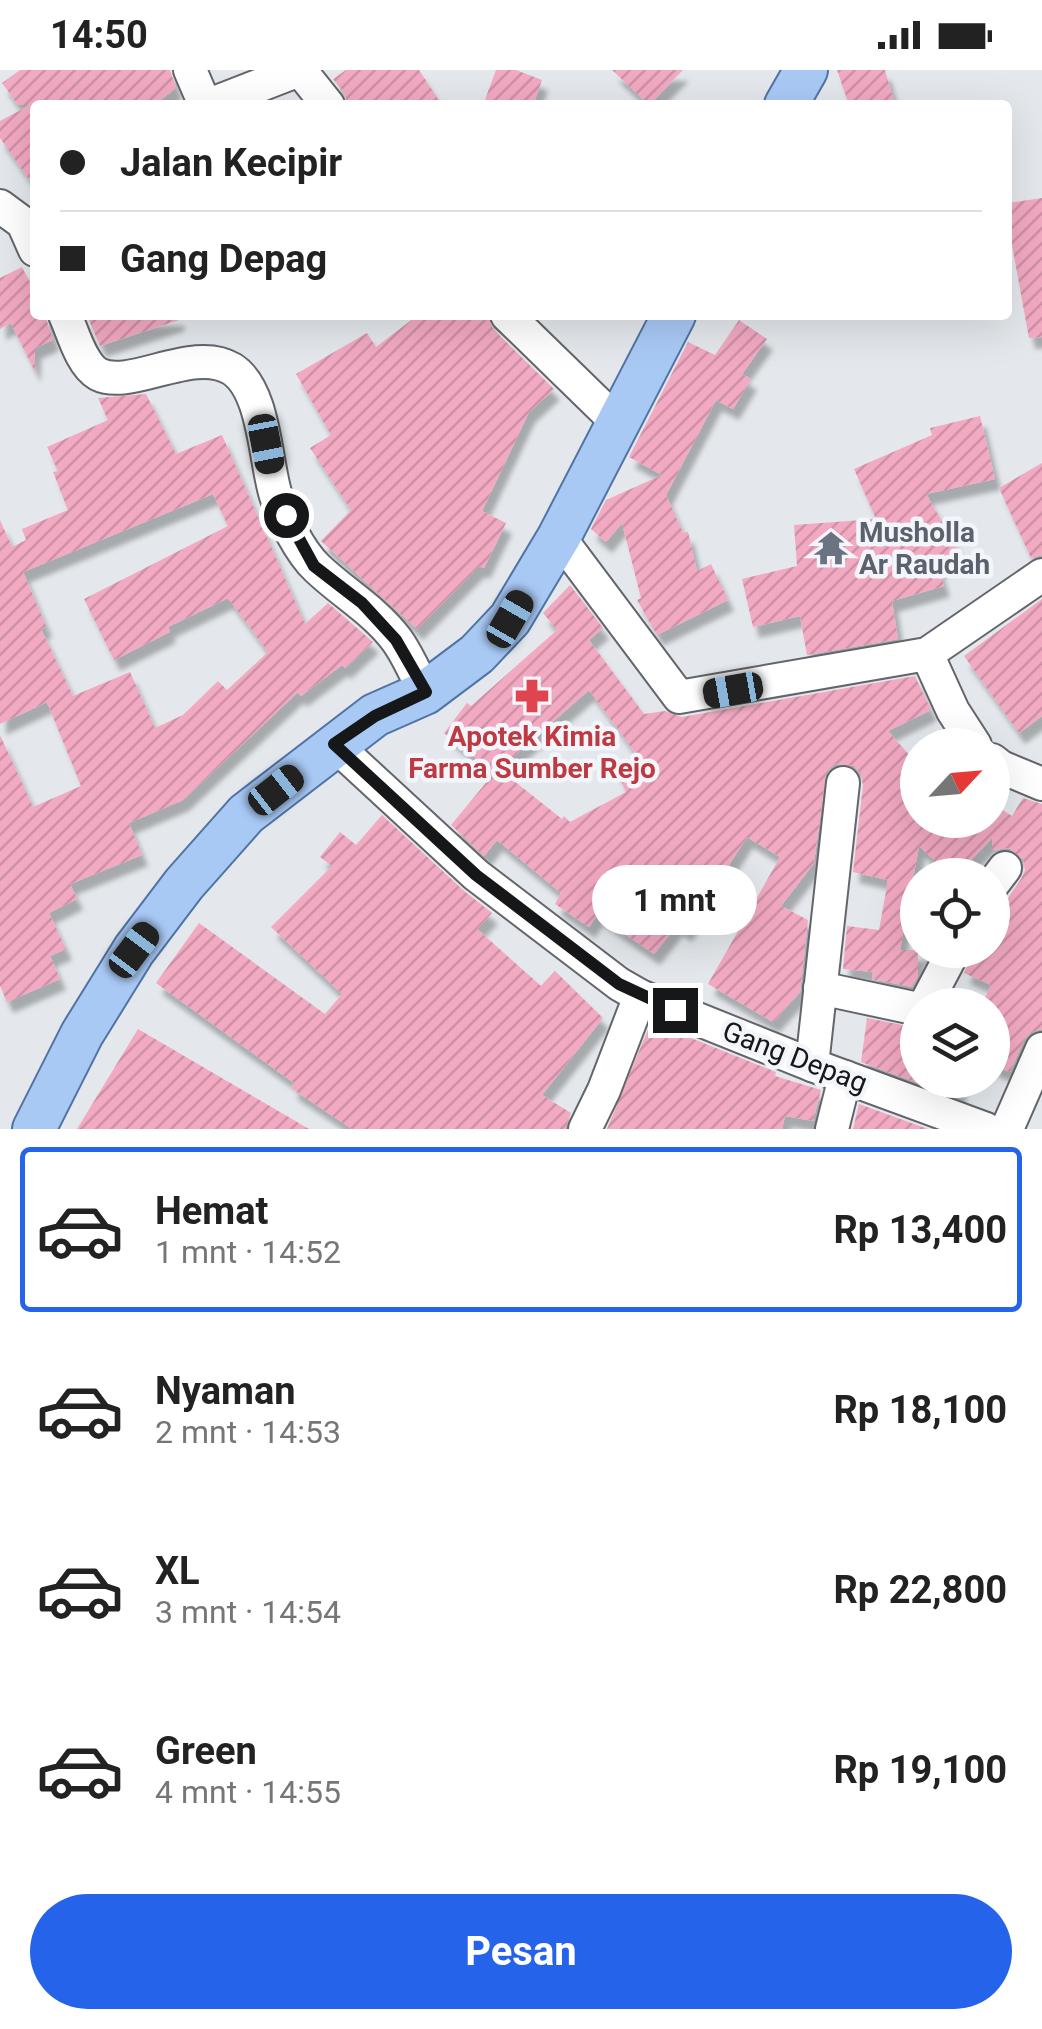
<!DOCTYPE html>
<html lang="id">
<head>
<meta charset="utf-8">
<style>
	body { margin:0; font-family:Roboto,sans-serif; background:#f2f2f2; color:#222; height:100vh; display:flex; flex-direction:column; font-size:38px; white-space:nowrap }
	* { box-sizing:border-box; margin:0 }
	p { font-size:32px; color:#767676 }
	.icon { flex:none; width:55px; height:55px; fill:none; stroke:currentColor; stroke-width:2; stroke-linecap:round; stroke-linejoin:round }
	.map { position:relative; height:1059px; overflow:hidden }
	.panel { display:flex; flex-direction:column; background:#fff; flex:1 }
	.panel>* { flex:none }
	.hud { position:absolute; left:30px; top:30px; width:982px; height:220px; border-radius:10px; box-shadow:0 10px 40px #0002; display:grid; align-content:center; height:220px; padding:0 30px; background:#fff }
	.needle { width:65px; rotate:64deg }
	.tools { position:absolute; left:900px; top:658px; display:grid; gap:20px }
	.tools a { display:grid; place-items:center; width:110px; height:110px; border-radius:50%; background:#fff; box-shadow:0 10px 40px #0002; font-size:50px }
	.end { position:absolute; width:45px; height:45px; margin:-22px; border:12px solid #161719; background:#fff; box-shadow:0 0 0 5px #fff }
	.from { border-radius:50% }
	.bubble { position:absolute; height:70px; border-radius:35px; background:#fff; box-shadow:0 10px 40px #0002; font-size:32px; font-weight:700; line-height:70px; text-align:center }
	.car { position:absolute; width:30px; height:60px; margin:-30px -15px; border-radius:12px; box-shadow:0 0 8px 2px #0007; background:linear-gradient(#222 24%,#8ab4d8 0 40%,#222 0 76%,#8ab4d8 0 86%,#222 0) }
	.hud b { display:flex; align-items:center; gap:35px; height:95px; font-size:38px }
	.hud b+b { border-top:2px solid #e0e0e0 }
	.hud i { width:25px; height:25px; background:#222 }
	ul { padding:18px 0 0; list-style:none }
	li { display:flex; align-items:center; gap:30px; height:165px; margin:0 20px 15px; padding:0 10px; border:5px solid transparent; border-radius:10px }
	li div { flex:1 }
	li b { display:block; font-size:38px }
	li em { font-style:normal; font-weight:700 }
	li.on { border-color:#2563eb }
	li>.icon { width:90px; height:90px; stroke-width:1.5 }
	.primary-button { display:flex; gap:20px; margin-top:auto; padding:20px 30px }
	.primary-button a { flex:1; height:115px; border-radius:60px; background:#2563eb; color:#fff; font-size:40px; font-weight:700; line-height:115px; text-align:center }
	.status { display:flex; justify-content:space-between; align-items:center; height:70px; padding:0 50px; background:#fff; direction:ltr }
	.status svg { height:28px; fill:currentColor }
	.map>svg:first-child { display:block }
	.building { fill:url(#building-hatch); fill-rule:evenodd; filter:url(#shadow) }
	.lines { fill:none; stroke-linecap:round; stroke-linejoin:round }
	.minor-casing { stroke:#63656a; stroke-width:36 }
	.major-casing { stroke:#5073a4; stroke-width:46 }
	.minor { stroke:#fff; stroke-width:32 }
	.major { stroke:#a9c9f5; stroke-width:42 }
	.route { stroke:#161719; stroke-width:12 }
	.labels { text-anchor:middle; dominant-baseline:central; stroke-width:9; stroke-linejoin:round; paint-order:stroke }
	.worship-label { font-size:28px; font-weight:bold; fill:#5b616d; stroke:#f2f5fa; text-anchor:start }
	.health-label { font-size:28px; font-weight:bold; fill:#be3a42; stroke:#f2f5fa }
	.street-label { font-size:28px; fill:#161719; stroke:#f2f5fa }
</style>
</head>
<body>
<div class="status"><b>14:50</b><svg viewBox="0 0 49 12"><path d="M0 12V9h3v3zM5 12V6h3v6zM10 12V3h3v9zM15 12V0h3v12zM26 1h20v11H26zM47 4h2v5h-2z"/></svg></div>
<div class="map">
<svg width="1042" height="1059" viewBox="0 0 1042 1059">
	<defs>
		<pattern id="building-hatch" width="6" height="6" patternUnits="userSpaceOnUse" patternTransform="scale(2.5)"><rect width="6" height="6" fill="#f2a9c2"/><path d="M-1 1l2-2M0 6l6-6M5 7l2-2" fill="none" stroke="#cf91a6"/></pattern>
		<filter id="shadow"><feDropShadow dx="6" dy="11" stdDeviation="2.5" flood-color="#0004"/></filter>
	</defs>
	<rect width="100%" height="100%" fill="#e4e8ec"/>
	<g class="building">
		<polygon points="20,0 170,0 176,18 154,35 35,35 35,118 0,68 0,51 30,35 18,35 2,13"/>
		<polygon points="346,0 419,0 442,35 348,35 344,23 333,9"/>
		<polygon points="496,0 516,0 542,10 533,35 483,35"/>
		<polygon points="612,0 683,0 649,35"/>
		<polygon points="837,0 885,0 895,35 849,35"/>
		<polygon points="1042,128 1042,267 1029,268 1008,153 1008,133"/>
		<polygon points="22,197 35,222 35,245 45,245 53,270 35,278 35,302 11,253 0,259 0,208"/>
		<polygon points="87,245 178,245 179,250 100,276"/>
		<polygon points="418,245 488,245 493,259 554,319 529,342 482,441 506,453 484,498 479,496 417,559 321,471 351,440 310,378 331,365 296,304 367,263 376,277"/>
		<polygon points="739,250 767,269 742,304 751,309 733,339 716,330 666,425 683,463 688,462 697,501 711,494 728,530 657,565 637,530 641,528 622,453 606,472 591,459 606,430 662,405 629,387 688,272 715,285"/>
		<path d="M146,324L176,384L222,365L305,554L328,533L373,572L345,598L342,595L301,626L298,622L183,730L129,753L142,785L70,814L77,829L49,843L66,879L50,886L60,909L7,932L0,916V665L33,737L81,716L47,632L0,654V450L12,477L26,470L22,459L68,440L53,402L58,401L47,377L108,350L98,328ZM213,424L228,456L84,529L114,590L170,562L168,557L228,528L268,582L227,620L218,611L183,645L155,658L130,602L73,626L41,559L46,556L23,502Z"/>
		<polygon points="980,346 995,409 926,424 961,484 938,497 944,516 892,531 898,569 807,585 800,546 753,557 742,509 797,496 794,455 876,449 854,399 932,365 930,358"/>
		<polygon points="1042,393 1042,485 1031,488 999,418"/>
		<path d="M570,515L603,558L589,570L644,644L665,641L682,647L915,606L931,640L888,661L918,695V750H992V733L1012,746L1023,728L1042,734V959L1031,962L1024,970L1010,1002L992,996V935H982L991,915L964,903L974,880H992V860L1010,825L1021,809L1025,800L1023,789L1009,778L992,780V768L957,805H950L919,776L900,880H931L927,888L918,884V906L912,917L872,909L873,902L843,899L847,856L879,860L888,810L853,802L863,715L861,704L854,696L836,694L826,702L814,793L781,836L808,850L800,922L773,952L708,914L780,787L747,767L686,861L677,855L654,884L597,845L589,857L555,834L561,823L497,770L484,786L451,755L494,703L444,663L467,633L471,636L557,560L543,543ZM589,620L637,685L614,695L626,722L570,752L564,746L562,749L499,699Z"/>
		<polygon points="1042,529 1042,646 1019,663 964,586"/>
		<polygon points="382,745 463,820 492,843 477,859 541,916 555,901 603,948 542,1025 571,1043 565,1059 352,1059 291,1018 294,1013 156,913 199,853 325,944 342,924 271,857 332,796 320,787 340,762 356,775"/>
		<polygon points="867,948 918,958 918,1010 961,1010 959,1028 861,992"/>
		<polygon points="651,952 776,1002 775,1006 821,1020 813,1051 785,1046 782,1059 607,1059"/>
		<polygon points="138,959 309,1059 77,1059"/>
		<polygon points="859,1034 928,1059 853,1059"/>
	</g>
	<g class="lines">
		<g class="minor-casing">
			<g id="minor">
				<polyline points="190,0 205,35"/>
				<polyline points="300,0 328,35"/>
				<polyline points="209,35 299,0"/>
				<polyline points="0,136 23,153 35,180"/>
				<path d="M65,245C73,262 81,294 98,304C130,321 193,275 232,299C265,320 265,392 276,426C283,448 300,482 317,498C343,523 374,540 396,569C408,585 416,605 425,623"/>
				<polyline points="507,245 618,353"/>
				<polyline points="559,467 679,627 927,584 1042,505"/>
				<polyline points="927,584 953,641 975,675"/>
				<polyline points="334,674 476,805 619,914 640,926 812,995 986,1059"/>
				<polyline points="992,690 1001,697 1042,714"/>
				<polyline points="992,815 1005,798"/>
				<polyline points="820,918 918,939"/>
				<polyline points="925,935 954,880"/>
				<polyline points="812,995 843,713"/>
				<polyline points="585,1059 604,1020 640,926"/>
				<polyline points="832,1059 845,1007"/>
				<polyline points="1007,1059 1042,979"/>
			</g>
		</g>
		<g class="major-casing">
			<g id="major">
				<polyline points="786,35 806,0"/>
				<polyline points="34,1059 82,964 134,880 184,814 246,744 375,645 425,623 477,584 510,549 559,467 674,245"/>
			</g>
		</g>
		<use href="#minor" class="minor"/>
		<use href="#major" class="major"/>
	</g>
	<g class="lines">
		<polyline class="route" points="286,445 314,496 362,533 396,570 426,622 375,646 334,674 476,805 619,914 675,940"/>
	</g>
	<defs>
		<g id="temple-bare" transform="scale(2.7)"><path d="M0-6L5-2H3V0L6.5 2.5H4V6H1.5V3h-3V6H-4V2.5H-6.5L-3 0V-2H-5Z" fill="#6b7280" stroke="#f2f5fa" stroke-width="2.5" paint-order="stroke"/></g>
		<g id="pharmacy-bare" transform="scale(2.7)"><path d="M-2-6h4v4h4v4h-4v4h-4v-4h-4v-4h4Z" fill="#e0444e" stroke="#f2f5fa" stroke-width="2.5" paint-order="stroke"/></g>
	</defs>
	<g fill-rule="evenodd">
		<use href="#temple-bare" x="831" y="478"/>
		<use href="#pharmacy-bare" x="532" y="626"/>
	</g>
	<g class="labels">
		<g class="worship-label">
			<text x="859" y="462">Musholla<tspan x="859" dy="32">Ar Raudah</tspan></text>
		</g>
		<g class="health-label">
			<text x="532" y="666">Apotek Kimia<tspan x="532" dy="32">Farma Sumber Rejo</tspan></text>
		</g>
		<g class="street-label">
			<text transform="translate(795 987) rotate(21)">Gang Depag</text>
		</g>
	</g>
</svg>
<div class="tools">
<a><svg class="needle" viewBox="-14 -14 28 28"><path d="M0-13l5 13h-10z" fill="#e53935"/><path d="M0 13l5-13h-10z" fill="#767676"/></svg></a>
<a><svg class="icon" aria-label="locate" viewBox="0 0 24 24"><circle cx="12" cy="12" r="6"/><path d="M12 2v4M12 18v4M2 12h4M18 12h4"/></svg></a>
<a><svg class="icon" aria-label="layers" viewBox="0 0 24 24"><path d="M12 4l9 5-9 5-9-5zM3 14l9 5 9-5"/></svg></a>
</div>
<i class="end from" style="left:286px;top:445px"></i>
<i class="end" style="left:675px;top:940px"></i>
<div class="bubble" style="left:592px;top:795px;width:165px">1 mnt</div>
<i class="car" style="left:266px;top:374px;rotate:169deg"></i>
<i class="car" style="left:510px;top:549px;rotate:30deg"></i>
<i class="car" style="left:733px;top:620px;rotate:260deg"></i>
<i class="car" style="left:276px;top:720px;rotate:52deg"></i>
<i class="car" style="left:134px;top:880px;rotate:37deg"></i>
<div class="hud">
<b><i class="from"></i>Jalan Kecipir</b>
<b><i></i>Gang Depag</b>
</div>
</div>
<section class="panel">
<ul>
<li class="on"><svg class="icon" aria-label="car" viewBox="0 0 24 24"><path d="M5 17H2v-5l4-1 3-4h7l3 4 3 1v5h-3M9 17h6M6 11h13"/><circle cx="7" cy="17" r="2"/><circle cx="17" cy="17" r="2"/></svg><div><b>Hemat</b><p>1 mnt · 14:52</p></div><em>Rp 13,400</em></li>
<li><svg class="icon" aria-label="car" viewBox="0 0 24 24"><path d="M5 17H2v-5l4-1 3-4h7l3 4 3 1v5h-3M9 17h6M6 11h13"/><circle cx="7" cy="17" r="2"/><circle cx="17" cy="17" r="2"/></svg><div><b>Nyaman</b><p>2 mnt · 14:53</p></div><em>Rp 18,100</em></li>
<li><svg class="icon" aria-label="car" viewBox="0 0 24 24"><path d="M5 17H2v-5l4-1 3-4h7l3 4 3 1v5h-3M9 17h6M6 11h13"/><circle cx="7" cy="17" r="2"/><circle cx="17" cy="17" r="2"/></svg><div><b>XL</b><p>3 mnt · 14:54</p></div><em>Rp 22,800</em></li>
<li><svg class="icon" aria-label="car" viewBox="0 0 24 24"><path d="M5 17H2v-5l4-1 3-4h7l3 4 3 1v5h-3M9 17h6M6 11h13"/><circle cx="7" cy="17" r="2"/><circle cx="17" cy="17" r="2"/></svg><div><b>Green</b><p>4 mnt · 14:55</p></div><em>Rp 19,100</em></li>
</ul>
<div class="primary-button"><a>Pesan</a></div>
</section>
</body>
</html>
